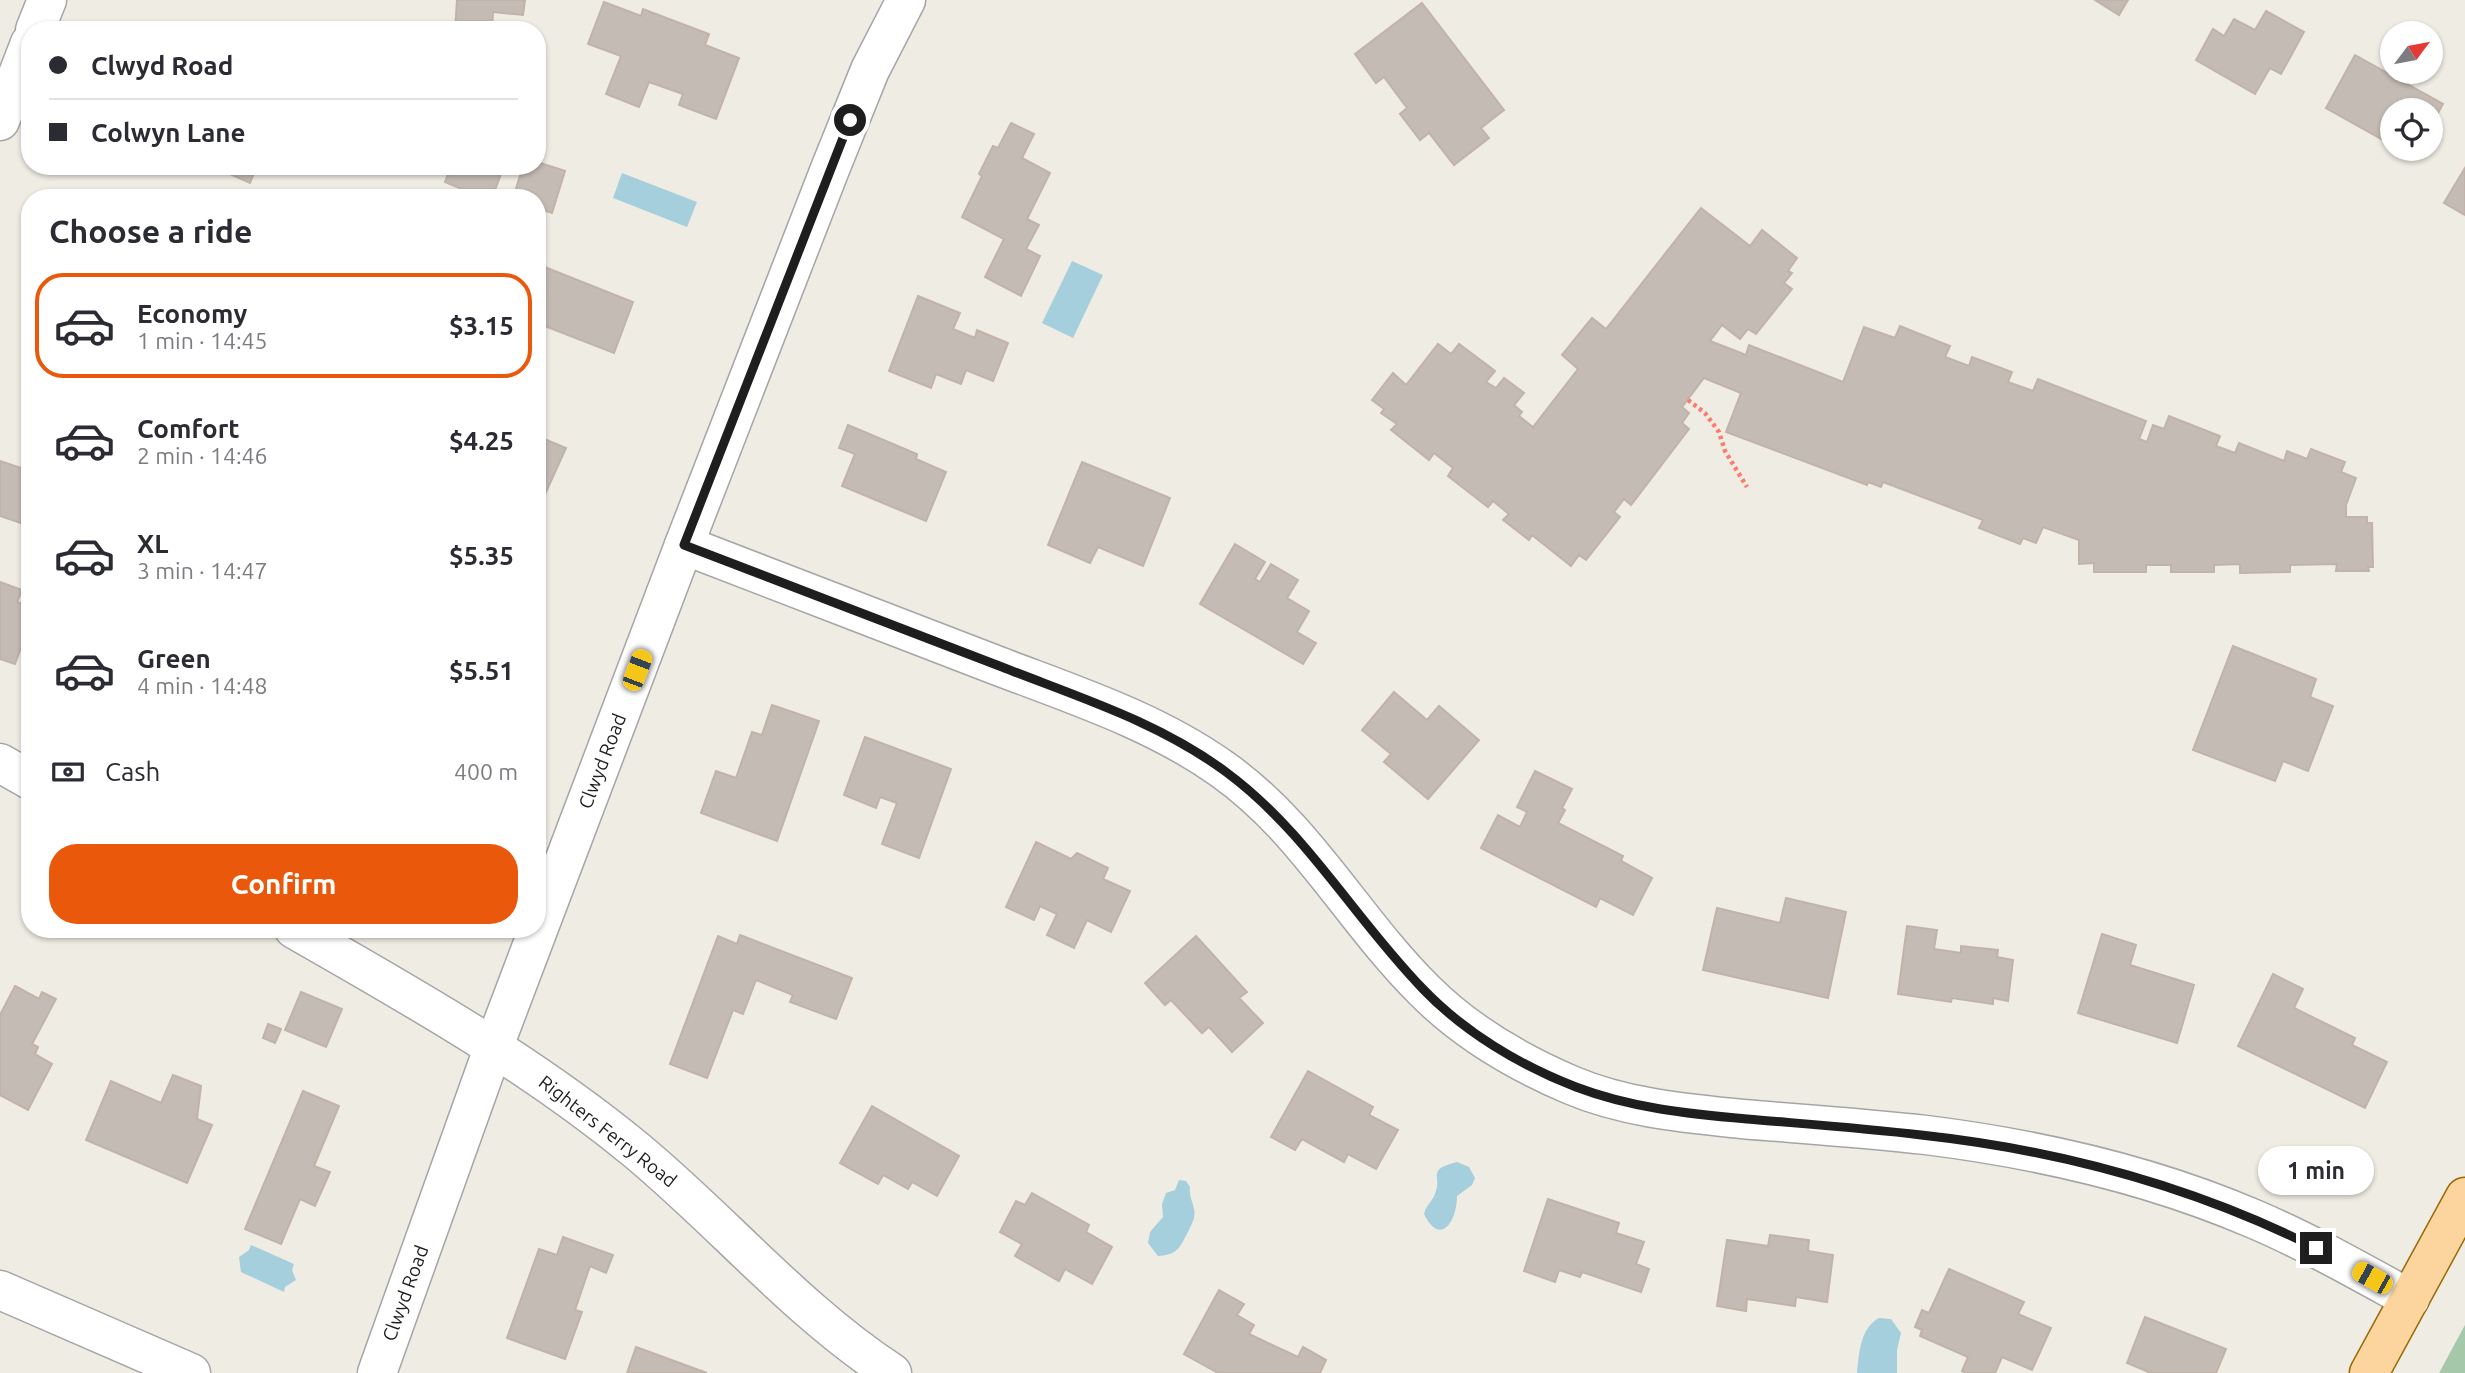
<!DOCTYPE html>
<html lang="en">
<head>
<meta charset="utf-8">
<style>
	body { margin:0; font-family:Ubuntu,sans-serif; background:#f2f2f3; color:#2b2b33; height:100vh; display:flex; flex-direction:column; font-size:26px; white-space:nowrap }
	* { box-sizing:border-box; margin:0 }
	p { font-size:23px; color:#7c7c81 }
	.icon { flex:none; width:38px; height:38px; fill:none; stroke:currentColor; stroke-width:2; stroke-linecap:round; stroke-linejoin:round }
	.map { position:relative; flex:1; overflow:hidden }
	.panel { position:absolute; left:21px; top:189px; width:525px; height:749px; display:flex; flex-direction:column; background:#fff; border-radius:28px; box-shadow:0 2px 5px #0004 }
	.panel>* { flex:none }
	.banner { position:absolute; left:21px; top:21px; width:525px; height:154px; border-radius:28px; box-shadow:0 2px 5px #0004; display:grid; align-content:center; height:154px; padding:0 28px; background:#fff }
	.needle { width:46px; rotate:58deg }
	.tools { position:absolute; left:2380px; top:21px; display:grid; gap:14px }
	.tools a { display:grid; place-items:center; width:63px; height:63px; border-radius:50%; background:#fff; box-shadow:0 2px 5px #0004; font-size:35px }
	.end { position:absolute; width:32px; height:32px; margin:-16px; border:9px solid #1e1e1e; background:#fff; box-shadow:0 0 0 4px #fff }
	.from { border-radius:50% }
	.bubble { position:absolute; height:49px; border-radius:24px; background:#fff; box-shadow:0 2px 5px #0004; font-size:23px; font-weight:700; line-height:49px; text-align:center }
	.car { position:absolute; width:21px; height:42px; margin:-21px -10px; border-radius:9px; box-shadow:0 0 5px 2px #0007; background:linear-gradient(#f5c518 24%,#345 0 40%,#f5c518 0 76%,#345 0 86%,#f5c518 0) }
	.banner b { display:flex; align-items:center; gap:24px; height:66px; font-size:26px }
	.banner b+b { border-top:2px solid #e1e1e2 }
	.banner i { width:18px; height:18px; background:#2b2b33 }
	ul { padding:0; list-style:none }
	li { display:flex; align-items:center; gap:21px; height:105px; margin:0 14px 10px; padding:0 14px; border:4px solid transparent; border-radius:28px }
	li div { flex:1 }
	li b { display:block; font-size:26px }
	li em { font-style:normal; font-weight:700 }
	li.active { border-color:#ea580c }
	li>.icon { width:63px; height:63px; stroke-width:1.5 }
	h2 { padding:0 28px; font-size:32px; line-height:84px }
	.pay { display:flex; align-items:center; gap:18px; height:77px; padding:0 28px; font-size:26px }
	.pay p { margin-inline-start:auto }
	.cta { display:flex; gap:14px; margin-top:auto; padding:14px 28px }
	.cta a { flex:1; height:80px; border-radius:28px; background:#ea580c; color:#fff; font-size:28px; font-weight:700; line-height:80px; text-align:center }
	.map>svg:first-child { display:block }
	.cemetery { fill:#a5c8ab }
	.water { fill:#a5cfdc }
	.building { fill:#c4bbb4; stroke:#c1b3a7; stroke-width:2 }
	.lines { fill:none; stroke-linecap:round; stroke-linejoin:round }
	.minor-casing { stroke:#a5a5a5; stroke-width:41 }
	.major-casing { stroke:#976901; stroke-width:41 }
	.path { stroke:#f97d6b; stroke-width:4.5; stroke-dasharray:3.5 3.5; stroke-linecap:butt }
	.minor { stroke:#fff; stroke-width:38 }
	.major { stroke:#fbd59d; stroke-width:38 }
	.route { stroke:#1e1e1e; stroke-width:9 }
	.labels { text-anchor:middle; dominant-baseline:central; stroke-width:6; stroke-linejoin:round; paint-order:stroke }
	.street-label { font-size:19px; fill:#1e1e1e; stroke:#fff }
</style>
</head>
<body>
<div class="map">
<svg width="2465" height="1373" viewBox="0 0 2465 1373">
	<rect width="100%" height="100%" fill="#efece4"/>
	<polygon class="cemetery" points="2465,1325 2465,1373 2439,1373"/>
	<g class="water">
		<polygon points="622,173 697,202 687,227 613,198"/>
		<polygon points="1072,261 1103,275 1073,338 1042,323"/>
		<path d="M1457,1162L1469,1167L1475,1178L1472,1185L1457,1196C1457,1220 1441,1248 1424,1214C1426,1205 1432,1202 1435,1194C1443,1175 1425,1170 1457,1162Z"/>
		<path d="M1179,1180L1186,1181L1190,1187C1189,1197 1192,1199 1194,1209C1196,1217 1192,1223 1189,1230C1180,1246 1179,1255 1158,1256L1148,1243L1150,1232L1163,1217L1162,1204L1166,1193L1175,1190Z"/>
		<polygon points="251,1245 294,1264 292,1270 296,1280 285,1287 284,1292 241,1272 239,1257 249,1250"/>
		<path d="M1879,1318L1891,1319L1901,1333L1897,1350V1373H1857C1859,1354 1860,1328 1879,1318Z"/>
	</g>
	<g class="building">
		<polygon points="457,0 525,0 523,15 493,12 492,30 455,30"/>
		<polygon points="2095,0 2128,0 2119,15"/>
		<polygon points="604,2 641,16 643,9 709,34 705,45 739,58 716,119 679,105 683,94 649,82 639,107 606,94 621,56 588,44"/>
		<polygon points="1422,3 1504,110 1481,128 1489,138 1454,165 1429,133 1420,140 1400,114 1407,108 1384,77 1376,83 1355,54"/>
		<polygon points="2266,11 2304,32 2281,74 2270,68 2255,94 2196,60 2213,29 2224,36 2234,19 2255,30"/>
		<polygon points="2355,55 2443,104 2431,126 2431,110 2392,110 2392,145 2326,108"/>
		<polygon points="1011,123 1034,134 1022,158 1050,173 1027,219 1039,225 1026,249 1040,256 1021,296 985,277 1004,239 962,217 982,176 979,174 993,146 998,148"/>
		<polygon points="537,162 565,171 552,213 537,208 537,198 513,198 523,166 537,166"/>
		<polygon points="212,166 257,166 250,183"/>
		<polygon points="451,166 504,166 492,198 483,198 445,182"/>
		<polygon points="2465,168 2465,215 2444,203"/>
		<polygon points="1701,208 1750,246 1762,230 1797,258 1788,271 1792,273 1784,283 1792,289 1756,334 1748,329 1740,339 1722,325 1710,341 1746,355 1749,345 1843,382 1864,327 1895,338 1900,326 1950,346 1945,357 1969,366 1972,357 2012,372 2008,382 2033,391 2038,379 2146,421 2139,439 2147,442 2153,425 2164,429 2169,416 2220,436 2216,446 2235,453 2239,443 2284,461 2287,451 2307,459 2311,449 2345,462 2341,472 2356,478 2346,505 2346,517 2367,517 2367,523 2372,523 2373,567 2368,567 2369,571 2336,571 2337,564 2290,565 2290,572 2240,573 2240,564 2214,565 2214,572 2171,572 2171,565 2146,565 2146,572 2094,572 2094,563 2079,564 2079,540 2043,527 2036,543 2023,538 2020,544 1979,528 1983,520 1883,482 1881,487 1868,482 1867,485 1726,432 1741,393 1704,378 1682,407 1689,413 1682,423 1689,429 1631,505 1624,499 1614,512 1620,517 1586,560 1579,555 1571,566 1532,535 1529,540 1503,520 1509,514 1493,501 1488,507 1448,476 1453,468 1434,453 1429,460 1391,430 1397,424 1381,413 1384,409 1372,400 1393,373 1406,385 1438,344 1451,354 1459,344 1495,371 1486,382 1496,388 1504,378 1524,393 1514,405 1522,412 1519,416 1533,427 1578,369 1562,355 1592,318 1606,329"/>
		<polygon points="537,264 633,302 614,353 537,323"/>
		<polygon points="918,296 960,313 953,329 975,338 977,330 1008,343 993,381 966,370 961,384 936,374 931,388 889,371"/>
		<polygon points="848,425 917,454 916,459 946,472 926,521 842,486 855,454 839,448"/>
		<polygon points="537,436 566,448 537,512"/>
		<polygon points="0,461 30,471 30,526 0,516"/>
		<polygon points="1082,462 1170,498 1143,566 1098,547 1090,563 1048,545"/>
		<polygon points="1235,544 1265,562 1255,579 1260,582 1271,564 1298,580 1287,598 1309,611 1297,632 1316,643 1303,664 1200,604"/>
		<polygon points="0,582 22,590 17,602 30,607 30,623 15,664 0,659"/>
		<polygon points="2233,646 2316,679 2310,697 2333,706 2308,771 2283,761 2275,781 2193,750"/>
		<polygon points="1394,692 1427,720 1439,706 1479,740 1428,799 1384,762 1391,754 1362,730"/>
		<polygon points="772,705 819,721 777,841 701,813 716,771 736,778 752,732 762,735"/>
		<polygon points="865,737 951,769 919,858 882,844 897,803 880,797 876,808 844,795"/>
		<polygon points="1535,771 1572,789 1562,808 1565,810 1558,823 1623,856 1621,861 1652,878 1633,915 1600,898 1596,907 1481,848 1498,815 1520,827 1527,812 1517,807"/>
		<polygon points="1036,842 1071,859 1077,853 1108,868 1103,879 1130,891 1111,932 1087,920 1074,948 1047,935 1057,914 1040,906 1034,920 1006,907"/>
		<polygon points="1786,898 1846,912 1828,998 1703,970 1717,908 1780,923"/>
		<polygon points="1907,926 1937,930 1934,949 1961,953 1961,946 1998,950 1997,957 2013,960 2008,1001 1993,998 1993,1004 1952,998 1951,1002 1898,994"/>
		<polygon points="2102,934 2136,945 2130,965 2194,985 2177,1043 2078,1013"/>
		<polygon points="740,935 852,978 836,1019 790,1002 793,995 756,980 743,1014 733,1010 707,1078 670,1064 718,936 737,944"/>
		<polygon points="1196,936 1247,992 1239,998 1263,1023 1232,1052 1209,1027 1202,1033 1171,1000 1165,1005 1145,983"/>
		<polygon points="2273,974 2303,989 2294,1008 2355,1038 2352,1045 2387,1062 2365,1108 2238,1046"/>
		<polygon points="15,986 39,999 42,992 56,999 32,1044 38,1047 35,1054 52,1064 28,1110 0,1095 0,1015"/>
		<polygon points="301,992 342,1009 326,1047 285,1030"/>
		<polygon points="268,1024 281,1029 275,1043 263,1038"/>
		<polygon points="1308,1071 1373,1107 1369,1115 1398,1130 1376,1169 1348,1154 1344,1162 1302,1139 1295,1150 1271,1137"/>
		<polygon points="173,1075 201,1086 197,1119 212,1125 187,1183 86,1140 111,1081 161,1103"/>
		<polygon points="303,1091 339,1106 314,1166 330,1172 315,1206 300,1199 281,1244 245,1229"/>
		<polygon points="872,1106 959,1156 937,1196 912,1182 908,1189 883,1175 878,1184 840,1163"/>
		<polygon points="1032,1193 1089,1225 1086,1232 1112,1247 1092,1284 1065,1269 1059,1281 1015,1256 1022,1244 1000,1232 1016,1201 1025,1205"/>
		<polygon points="1548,1199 1619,1223 1616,1233 1644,1242 1636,1264 1649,1269 1641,1292 1582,1272 1580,1277 1559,1270 1555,1282 1524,1271"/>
		<polygon points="1770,1235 1809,1240 1808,1251 1833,1255 1827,1302 1796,1297 1795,1306 1747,1299 1746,1311 1717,1306 1727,1240 1768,1246"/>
		<polygon points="563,1237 613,1255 606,1273 590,1266 575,1310 582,1312 565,1359 507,1338 539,1249 557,1255"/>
		<polygon points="1949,1269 2024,1302 2018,1314 2051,1328 2032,1370 2002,1357 1995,1373 1966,1373 1962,1371 1968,1357 1920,1336 1922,1330 1915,1327 1922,1310 1929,1313"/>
		<polygon points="1219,1290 1244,1304 1237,1315 1254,1325 1249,1334 1298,1357 1303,1347 1326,1360 1320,1373 1218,1373 1184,1354"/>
		<polygon points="2145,1317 2226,1349 2216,1373 2151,1373 2127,1363"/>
		<polygon points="636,1347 707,1373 627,1373"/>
	</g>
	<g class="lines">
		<g class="minor-casing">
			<g id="minor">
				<polyline points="35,30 47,0"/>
				<polyline points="0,121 30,43"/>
				<path d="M684,545C787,585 890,624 993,664C1071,694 1153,720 1222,769C1306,828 1353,920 1425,991C1466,1032 1517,1062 1571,1085C1625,1108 1684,1113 1742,1119C1803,1124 1864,1128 1926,1135C2038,1149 2149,1174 2254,1219C2308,1242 2359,1271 2410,1299"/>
				<polyline points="0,763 30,780"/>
				<path d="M294,929C413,997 530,1063 636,1150C723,1222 797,1311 892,1373"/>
				<polyline points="0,1290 191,1373"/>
				<polyline points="377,1373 494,1046 684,545 830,169 870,70 906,0"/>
			</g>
		</g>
		<g class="major-casing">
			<polyline id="major" points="2369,1373 2465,1197"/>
		</g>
		<polyline class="path" points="1688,400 1705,413 1719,432 1725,451 1747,487"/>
		<use href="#minor" class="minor"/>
		<use href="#major" class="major"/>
	</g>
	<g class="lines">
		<path class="route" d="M850,120L684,545C790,586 896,626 1002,667C1078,697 1159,722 1226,772C1306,831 1354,918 1423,989C1464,1032 1521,1066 1576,1087C1631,1108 1689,1114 1747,1119C1805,1124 1863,1128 1921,1135C2059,1150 2192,1186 2316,1248"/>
	</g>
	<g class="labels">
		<g class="street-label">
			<text transform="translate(602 761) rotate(-69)">Clwyd Road</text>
			<text transform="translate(608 1131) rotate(38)">Righters Ferry Road</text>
			<text transform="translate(405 1293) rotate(-70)">Clwyd Road</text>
		</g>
	</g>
</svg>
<div class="tools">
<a><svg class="needle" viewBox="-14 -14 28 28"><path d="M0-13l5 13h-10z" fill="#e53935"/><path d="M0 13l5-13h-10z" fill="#7c7c81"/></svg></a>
<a><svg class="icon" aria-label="locate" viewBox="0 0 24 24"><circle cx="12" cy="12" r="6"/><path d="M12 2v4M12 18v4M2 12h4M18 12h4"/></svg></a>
</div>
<i class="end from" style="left:850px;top:120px"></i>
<i class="end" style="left:2316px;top:1248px"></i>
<div class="bubble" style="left:2258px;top:1146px;width:116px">1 min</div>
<i class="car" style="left:637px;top:670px;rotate:21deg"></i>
<i class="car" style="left:2372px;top:1278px;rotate:299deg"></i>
<div class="banner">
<b><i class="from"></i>Clwyd Road</b>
<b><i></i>Colwyn Lane</b>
</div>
<section class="panel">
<h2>Choose a ride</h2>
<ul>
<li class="active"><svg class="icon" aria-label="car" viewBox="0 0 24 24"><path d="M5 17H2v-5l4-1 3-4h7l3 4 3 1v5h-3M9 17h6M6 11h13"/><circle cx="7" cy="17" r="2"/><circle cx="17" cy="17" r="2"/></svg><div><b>Economy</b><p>1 min · 14:45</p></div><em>$3.15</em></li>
<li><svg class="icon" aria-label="car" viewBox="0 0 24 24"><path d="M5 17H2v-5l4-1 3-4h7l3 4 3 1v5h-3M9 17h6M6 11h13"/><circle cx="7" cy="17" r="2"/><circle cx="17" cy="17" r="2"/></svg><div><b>Comfort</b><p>2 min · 14:46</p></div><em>$4.25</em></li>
<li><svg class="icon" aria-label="car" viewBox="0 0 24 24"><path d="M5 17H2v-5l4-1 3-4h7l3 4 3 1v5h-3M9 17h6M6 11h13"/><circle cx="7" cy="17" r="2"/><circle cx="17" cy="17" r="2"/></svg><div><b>XL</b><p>3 min · 14:47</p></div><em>$5.35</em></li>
<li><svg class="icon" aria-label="car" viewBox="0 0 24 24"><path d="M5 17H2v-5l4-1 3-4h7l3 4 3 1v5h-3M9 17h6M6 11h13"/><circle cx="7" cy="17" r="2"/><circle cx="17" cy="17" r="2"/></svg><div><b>Green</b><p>4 min · 14:48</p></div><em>$5.51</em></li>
</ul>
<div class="pay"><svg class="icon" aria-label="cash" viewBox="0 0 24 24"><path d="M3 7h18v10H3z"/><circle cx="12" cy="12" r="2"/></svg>Cash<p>400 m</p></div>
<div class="cta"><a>Confirm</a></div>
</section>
</div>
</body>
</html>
